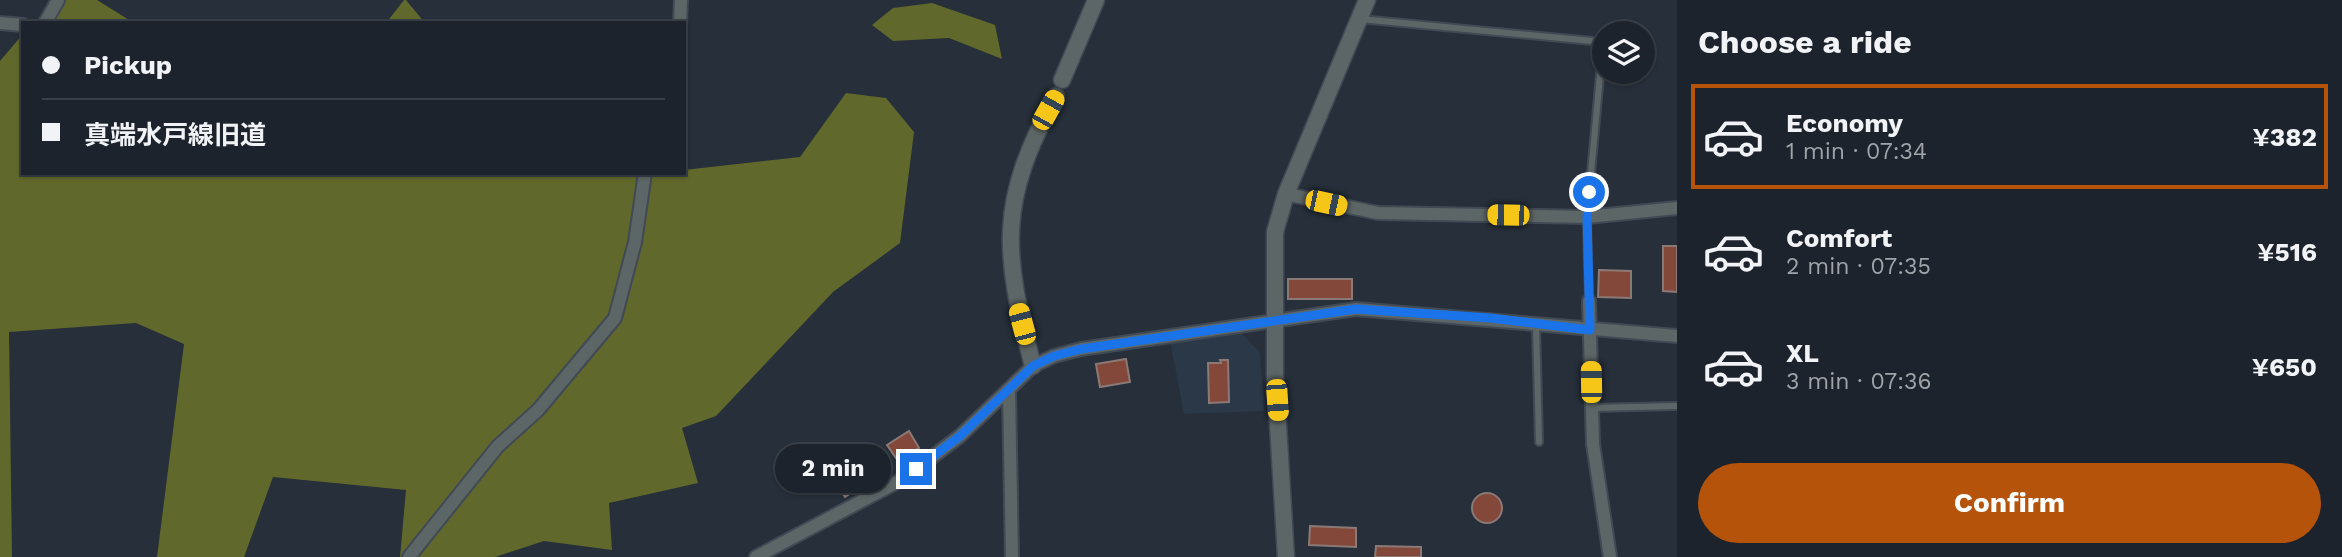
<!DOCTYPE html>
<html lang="en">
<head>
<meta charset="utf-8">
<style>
	body { margin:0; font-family:"Work Sans","Noto Sans JP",sans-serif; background:#252b34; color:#f1f3f6; height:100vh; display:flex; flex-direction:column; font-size:26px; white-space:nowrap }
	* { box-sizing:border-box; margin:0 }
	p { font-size:23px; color:#a0a4a9 }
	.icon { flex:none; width:38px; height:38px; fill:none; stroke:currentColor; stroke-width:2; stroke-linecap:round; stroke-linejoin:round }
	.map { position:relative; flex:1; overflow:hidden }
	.side { display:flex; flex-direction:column; background:#1c232c; width:665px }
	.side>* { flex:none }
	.banner { position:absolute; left:21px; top:21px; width:665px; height:154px; border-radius:0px; box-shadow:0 2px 5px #0004,0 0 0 2px #3a4048; display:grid; align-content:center; height:154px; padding:0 21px; background:#1c232c }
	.fabs { position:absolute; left:1592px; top:21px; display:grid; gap:14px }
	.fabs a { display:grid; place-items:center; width:63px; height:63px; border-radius:50%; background:#1c232c; box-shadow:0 2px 5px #0004,0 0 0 2px #3a4048; font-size:35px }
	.end { position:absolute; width:32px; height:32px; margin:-16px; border:9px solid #1a73e8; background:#fff; box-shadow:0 0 0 4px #fff }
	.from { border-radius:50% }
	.bubble { position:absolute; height:49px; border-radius:24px; background:#1c232c; box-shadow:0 2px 5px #0004,0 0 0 2px #3a4048; font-size:23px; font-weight:700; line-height:49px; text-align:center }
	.car { position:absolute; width:21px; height:42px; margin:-21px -10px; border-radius:9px; box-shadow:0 0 5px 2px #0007; background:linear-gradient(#f5c518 24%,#345 0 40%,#f5c518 0 76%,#345 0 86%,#f5c518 0) }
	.banner b { display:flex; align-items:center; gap:24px; height:66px; font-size:26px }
	.banner b+b { border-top:2px solid #3a4048 }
	.banner i { width:18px; height:18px; background:#f1f3f6 }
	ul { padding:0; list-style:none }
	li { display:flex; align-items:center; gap:21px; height:105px; margin:0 14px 10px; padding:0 7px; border:4px solid transparent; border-radius:0px }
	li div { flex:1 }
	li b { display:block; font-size:26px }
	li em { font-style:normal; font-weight:700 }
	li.selected { border-color:#b45309 }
	li>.icon { width:63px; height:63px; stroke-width:1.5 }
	h2 { padding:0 21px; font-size:32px; line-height:84px }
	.button { display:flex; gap:14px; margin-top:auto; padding:14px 21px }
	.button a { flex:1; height:80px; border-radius:42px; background:#b45309; color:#fff; font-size:28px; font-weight:700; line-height:80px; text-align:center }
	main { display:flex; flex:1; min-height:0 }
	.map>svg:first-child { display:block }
	.built { fill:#2b3848 }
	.forest { fill:#61682b }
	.building { fill:#84483b; stroke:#8b7975; stroke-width:2 }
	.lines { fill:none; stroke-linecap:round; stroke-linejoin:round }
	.service-casing { stroke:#414a54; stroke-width:10 }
	.minor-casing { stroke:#414a54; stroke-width:16 }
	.tertiary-casing { stroke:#414a54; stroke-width:19 }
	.service { stroke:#5d6666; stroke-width:6 }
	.minor { stroke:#5d6666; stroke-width:12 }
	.tertiary { stroke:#5d6666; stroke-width:16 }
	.route { stroke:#1a73e8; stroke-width:9 }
</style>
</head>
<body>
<main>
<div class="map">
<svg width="1677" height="557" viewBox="0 0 1677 557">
	<rect width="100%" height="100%" fill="#262f3a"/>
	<polygon class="built" points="1240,331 1260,353 1264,411 1184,414 1170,341"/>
	<g class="forest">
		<polygon points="64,0 97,0 134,23 54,23"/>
		<polygon points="404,0 406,0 425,23 386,23"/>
		<polygon points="932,3 995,25 1002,59 949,38 893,41 872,25 893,8"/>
		<polygon points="23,34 23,173 684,173 684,170 800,157 846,93 886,98 914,132 900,243 833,292 716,416 682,428 698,483 609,503 612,550 544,541 495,557 400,557 406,490 273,477 244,557 157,557 184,344 136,323 9,332 12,557 0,557 0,61"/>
	</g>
	<g class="building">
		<polygon points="1663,246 1677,246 1677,292 1663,291"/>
		<polygon points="1599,270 1631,271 1631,298 1598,297"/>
		<rect x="1288" y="279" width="64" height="20"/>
		<polygon points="1126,359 1130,382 1100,387 1096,364"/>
		<polygon points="1220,360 1228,360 1229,402 1209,403 1208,363 1221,363"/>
		<polygon points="909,431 919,448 898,461 887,445"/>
		<polygon points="880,455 890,468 845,497 836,484"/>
		<circle cx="1487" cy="508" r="15"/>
		<polygon points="1310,526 1356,528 1356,547 1309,545"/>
		<polygon points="1376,546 1421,547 1421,557 1375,557"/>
	</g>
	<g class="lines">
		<g class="service-casing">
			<g id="service">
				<polyline points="1360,19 1603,42 1587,217 1589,301"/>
				<polyline points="1536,325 1539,442"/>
				<polyline points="1591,408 1677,406"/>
			</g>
		</g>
		<g class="minor-casing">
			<g id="minor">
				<polyline points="0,23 23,25"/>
				<polyline points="45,23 58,0"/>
				<polyline points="680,23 681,0"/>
				<polyline points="1286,194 1378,213 1587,217 1677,208"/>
				<polyline points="1589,301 1593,444 1610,557"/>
				<polyline points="1009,391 1012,557"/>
				<polyline points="409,557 498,446 538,410 615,318 635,242 645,173"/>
				<polyline points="756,557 903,479 960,436 1033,366 1054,356 1081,349 1356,309 1677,336"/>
			</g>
		</g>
		<g class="tertiary-casing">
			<g id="tertiary">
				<polyline points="1062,80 1096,0"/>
				<path d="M1033,366C1003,252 997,203 1056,96"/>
				<polyline points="1286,557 1275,375 1275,232 1286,194 1367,0"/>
			</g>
		</g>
		<use href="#service" class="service"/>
		<use href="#minor" class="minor"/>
		<use href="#tertiary" class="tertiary"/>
	</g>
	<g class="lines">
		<polyline class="route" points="916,469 960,436 1033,366 1054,356 1081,349 1356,309 1490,318 1590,330 1587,217 1589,192"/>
	</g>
</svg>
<div class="fabs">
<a><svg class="icon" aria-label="layers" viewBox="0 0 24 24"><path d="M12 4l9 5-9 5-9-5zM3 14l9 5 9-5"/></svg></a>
</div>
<i class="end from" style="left:1589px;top:192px"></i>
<i class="end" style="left:916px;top:469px"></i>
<div class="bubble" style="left:775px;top:444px;width:116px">2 min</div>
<i class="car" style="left:1048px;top:110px;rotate:29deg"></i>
<i class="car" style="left:1326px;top:203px;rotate:102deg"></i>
<i class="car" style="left:1508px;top:215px;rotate:271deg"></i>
<i class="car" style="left:1022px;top:324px;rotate:345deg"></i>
<i class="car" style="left:1591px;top:382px;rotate:359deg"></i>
<i class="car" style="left:1277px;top:400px;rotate:176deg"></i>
<div class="banner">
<b><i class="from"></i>Pickup</b>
<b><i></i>真端水戸線旧道</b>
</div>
</div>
<section class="side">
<h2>Choose a ride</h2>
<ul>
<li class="selected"><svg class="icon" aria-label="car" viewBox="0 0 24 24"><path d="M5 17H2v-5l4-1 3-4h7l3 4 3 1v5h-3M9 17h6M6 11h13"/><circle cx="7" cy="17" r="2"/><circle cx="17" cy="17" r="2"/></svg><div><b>Economy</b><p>1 min · 07:34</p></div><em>¥382</em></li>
<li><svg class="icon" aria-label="car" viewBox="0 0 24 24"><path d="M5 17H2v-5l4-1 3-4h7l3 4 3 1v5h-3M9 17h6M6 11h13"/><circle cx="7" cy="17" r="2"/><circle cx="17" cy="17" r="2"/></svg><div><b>Comfort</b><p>2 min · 07:35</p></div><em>¥516</em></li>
<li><svg class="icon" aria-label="car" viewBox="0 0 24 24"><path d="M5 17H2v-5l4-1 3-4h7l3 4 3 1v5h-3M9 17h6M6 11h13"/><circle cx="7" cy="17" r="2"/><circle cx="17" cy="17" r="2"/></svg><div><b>XL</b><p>3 min · 07:36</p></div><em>¥650</em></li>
</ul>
<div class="button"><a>Confirm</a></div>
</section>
</main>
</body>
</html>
